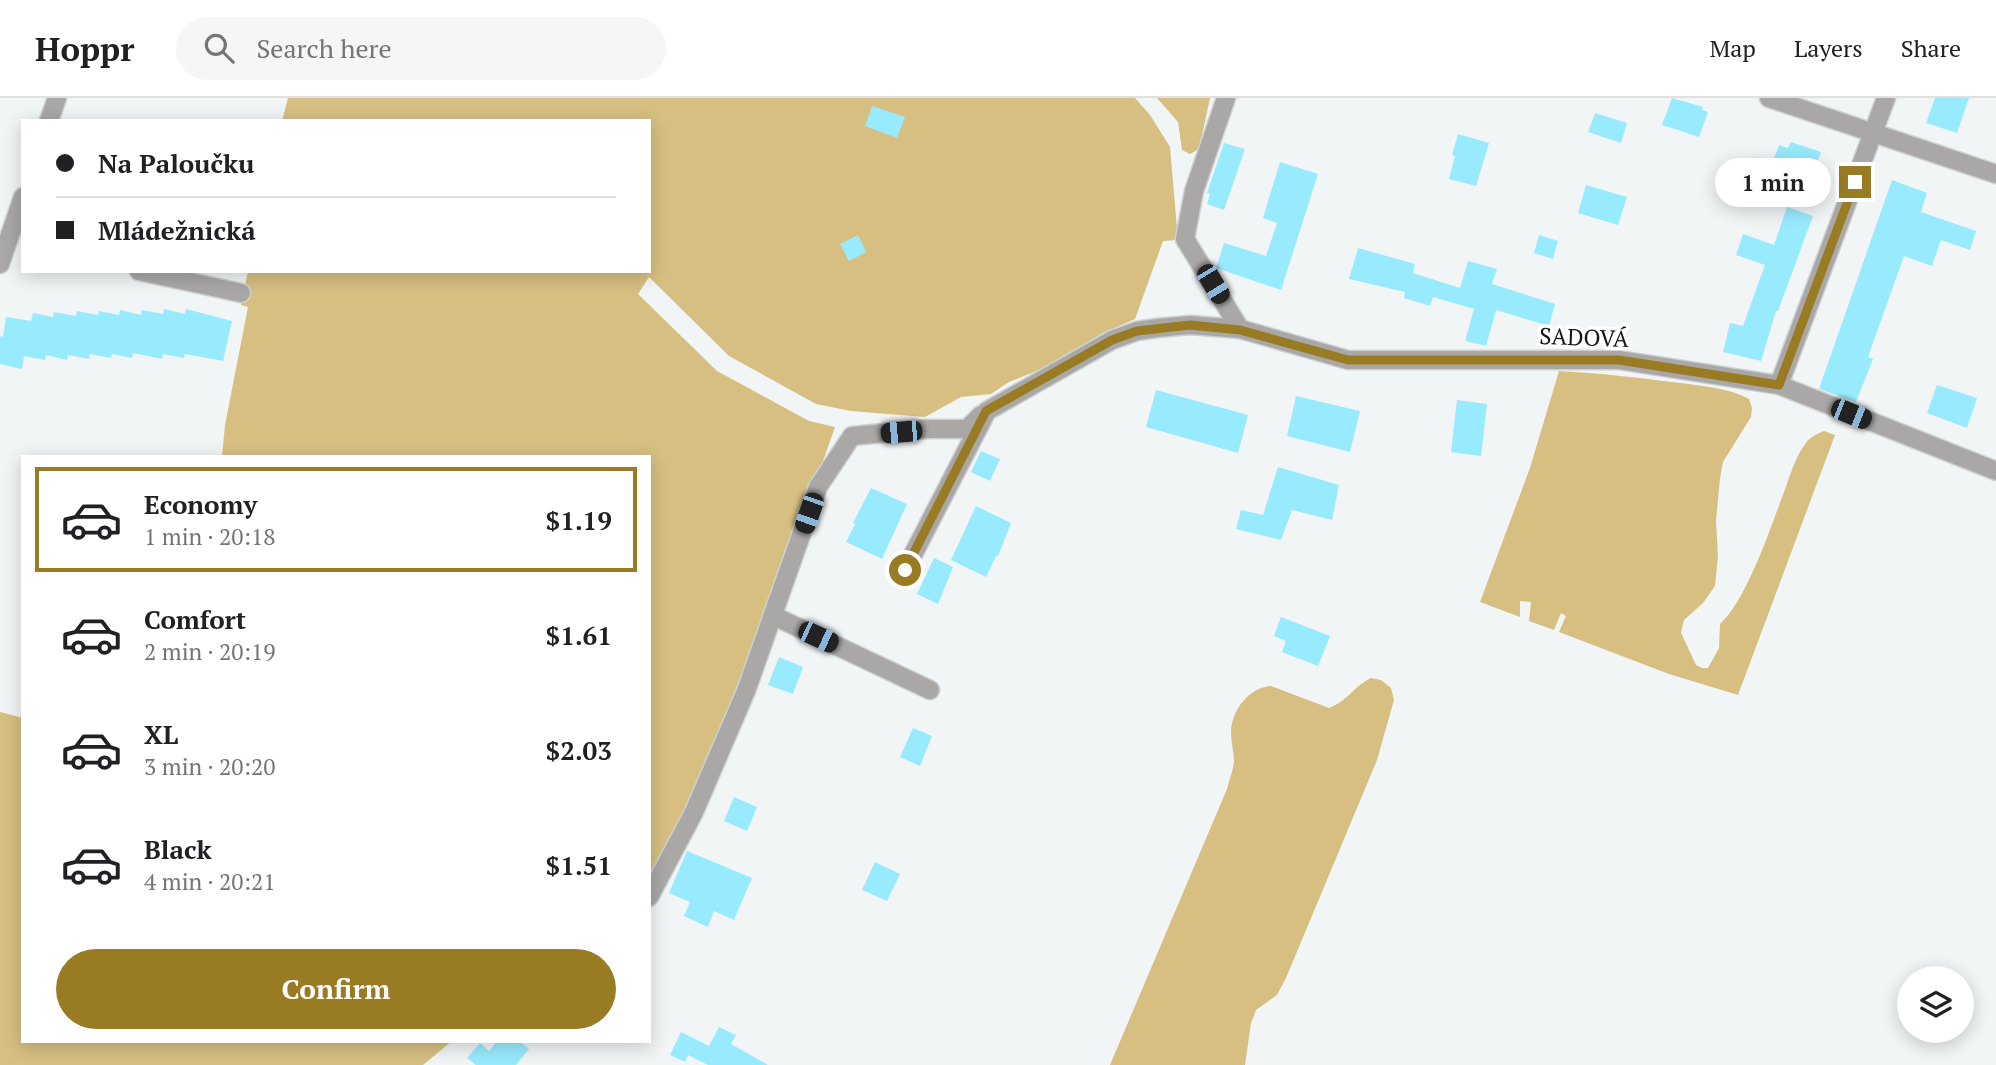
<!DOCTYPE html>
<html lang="en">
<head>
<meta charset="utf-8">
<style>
	body { margin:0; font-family:"PT Serif",serif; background:#f6f6f6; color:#202124; height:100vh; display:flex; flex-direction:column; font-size:26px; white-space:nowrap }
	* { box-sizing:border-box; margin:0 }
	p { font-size:23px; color:#757577 }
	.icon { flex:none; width:38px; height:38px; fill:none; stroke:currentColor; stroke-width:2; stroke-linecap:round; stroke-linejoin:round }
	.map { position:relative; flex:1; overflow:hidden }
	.drawer { position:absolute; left:21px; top:357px; width:630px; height:588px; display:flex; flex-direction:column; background:#fff; border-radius:0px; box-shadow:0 4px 18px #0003 }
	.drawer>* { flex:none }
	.top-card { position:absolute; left:21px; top:21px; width:630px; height:154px; border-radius:0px; box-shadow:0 4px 18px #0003; display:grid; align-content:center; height:154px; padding:0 35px; background:#fff }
	.controls { position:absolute; left:1897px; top:868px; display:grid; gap:14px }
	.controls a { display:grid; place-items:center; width:77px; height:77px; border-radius:50%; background:#fff; box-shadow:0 4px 18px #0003; font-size:35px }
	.end { position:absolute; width:32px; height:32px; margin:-16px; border:9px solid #997b24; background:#fff; box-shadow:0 0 0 4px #fff }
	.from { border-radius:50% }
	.bubble { position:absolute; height:49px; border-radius:24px; background:#fff; box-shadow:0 4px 18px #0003; font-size:23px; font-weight:700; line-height:49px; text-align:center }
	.car { position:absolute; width:21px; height:42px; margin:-21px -10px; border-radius:9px; box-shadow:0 0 5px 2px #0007; background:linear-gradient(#222 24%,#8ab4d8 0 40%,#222 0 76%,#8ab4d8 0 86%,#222 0) }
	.top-card b { display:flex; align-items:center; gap:24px; height:66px; font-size:26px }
	.top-card b+b { border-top:2px solid #e0e0e0 }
	.top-card i { width:18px; height:18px; background:#202124 }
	ul { padding:12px 0 0; list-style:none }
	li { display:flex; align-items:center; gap:21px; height:105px; margin:0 14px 10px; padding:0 21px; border:4px solid transparent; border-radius:0px }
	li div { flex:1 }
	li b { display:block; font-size:26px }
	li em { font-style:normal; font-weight:700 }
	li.active { border-color:#997b24 }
	li>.icon { width:63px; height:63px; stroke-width:1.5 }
	.primary-button { display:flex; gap:14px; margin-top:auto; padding:14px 35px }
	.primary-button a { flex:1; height:80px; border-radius:42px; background:#997b24; color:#fff; font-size:28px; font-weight:700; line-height:80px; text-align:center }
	header { display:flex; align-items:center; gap:42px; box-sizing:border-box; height:98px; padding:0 35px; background:#fff; border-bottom:2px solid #e0e0e0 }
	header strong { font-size:33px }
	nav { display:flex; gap:38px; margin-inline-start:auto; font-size:24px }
	.search { width:490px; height:63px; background:#f6f6f6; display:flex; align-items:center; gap:18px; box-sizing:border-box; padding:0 24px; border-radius:38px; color:#757577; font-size:26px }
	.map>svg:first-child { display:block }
	.green { fill:#d7bf82 }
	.building { fill:#98eafe }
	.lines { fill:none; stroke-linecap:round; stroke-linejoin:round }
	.street-casing { stroke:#ced1d2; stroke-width:21 }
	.street { stroke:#a9a8a7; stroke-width:18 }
	.route { stroke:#997b24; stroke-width:9 }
	.labels { text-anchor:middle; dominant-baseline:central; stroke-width:7; stroke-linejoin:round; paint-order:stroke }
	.street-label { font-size:23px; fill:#141616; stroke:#fff }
</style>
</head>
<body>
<header>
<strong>Hoppr</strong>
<div class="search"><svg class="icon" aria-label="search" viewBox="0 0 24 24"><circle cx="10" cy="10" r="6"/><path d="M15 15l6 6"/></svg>Search here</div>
<nav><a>Map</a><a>Layers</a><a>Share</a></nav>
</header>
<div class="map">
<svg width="1996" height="967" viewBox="0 0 1996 967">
	<rect width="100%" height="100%" fill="#f2f5f6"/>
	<g class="green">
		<polygon points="288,0 1135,0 1150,17 1170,49 1178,142 1163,143 1135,221 1101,236 1049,268 1009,284 991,296 961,299 925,319 851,313 816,306 729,258 649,179 638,196 717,273 809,323 835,329 760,542 713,656 649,785 649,359 222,359 225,327 248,209 241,207 248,173 649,173 649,23 282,23"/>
		<polygon points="1157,0 1210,0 1199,51 1190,56 1182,52 1178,24"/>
		<path d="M1559,273C1600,275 1640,280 1680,285C1702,288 1730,290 1749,301L1752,310L1751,319L1723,364L1720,380L1716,423L1718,458L1715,488L1703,505L1684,522L1681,535L1696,567L1702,570H1708L1719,550L1720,526C1746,503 1771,429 1784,394C1790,378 1795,359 1806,345C1811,338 1817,336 1824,333L1835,337L1738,597L1669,576L1559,534L1566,518L1561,515L1554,532L1529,523L1531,504L1520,503V519L1480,504L1530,370Z"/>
		<path d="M1371,580L1381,582L1391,590L1394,602L1377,662L1286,880L1277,897L1256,912L1251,925L1245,967H1110L1227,691C1229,682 1233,673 1234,664C1234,654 1231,645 1231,635C1231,613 1249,589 1271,588L1329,610C1349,602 1353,589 1371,580Z"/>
		<polygon points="0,614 23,620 23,943 452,943 423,967 0,967"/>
	</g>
	<g class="building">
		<polygon points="1672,0 1703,9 1702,12 1708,14 1699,39 1662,27"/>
		<polygon points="1935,0 1969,0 1957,35 1926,25"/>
		<polygon points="872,8 905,19 897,40 865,28"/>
		<polygon points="1595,15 1627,25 1621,45 1588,34"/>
		<polygon points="1458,36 1489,45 1476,88 1449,81 1455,58 1452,57"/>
		<polygon points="1791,44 1821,54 1810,85 1770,71 1779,47 1788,50"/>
		<polygon points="1224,45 1245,51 1224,112 1207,106 1210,96 1207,95"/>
		<polygon points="1280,64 1318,76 1281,192 1216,170 1224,145 1266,158 1277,125 1263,120"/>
		<polygon points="1892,82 1927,95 1921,114 1976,133 1970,152 1941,142 1932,168 1904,158 1868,259 1873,261 1856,304 1819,291"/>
		<polygon points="1586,87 1627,99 1618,127 1578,115"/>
		<polygon points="1787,109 1813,118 1778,213 1776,213 1761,263 1723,254 1730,225 1743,228 1765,167 1736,157 1743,136 1774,147"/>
		<polygon points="858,137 866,154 849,163 840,146"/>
		<polygon points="1539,137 1558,143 1553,161 1534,155"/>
		<polygon points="1358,150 1415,166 1413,175 1460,190 1468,163 1497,171 1492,186 1555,206 1549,228 1496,212 1486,248 1465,243 1474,211 1433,199 1430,208 1404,200 1405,194 1349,181"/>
		<polygon points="164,211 185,216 186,211 232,223 223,263 185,256 184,260 163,256 162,261 133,255 132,260 112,256 111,260 90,256 89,261 68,257 67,262 46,257 45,262 24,258 22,271 0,266 0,238 3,239 6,219 31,223 33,215 53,219 54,214 76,218 77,213 98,217 99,213 119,217 120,212 141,217 142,212 163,216"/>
		<polygon points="1937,287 1977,300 1967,330 1927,315"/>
		<polygon points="1156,292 1248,317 1238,355 1146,329"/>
		<polygon points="1296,298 1360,313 1350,354 1287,338"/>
		<polygon points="1457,302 1487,306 1481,358 1451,354"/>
		<polygon points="981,353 1000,361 990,383 971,374"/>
		<polygon points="1278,369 1339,387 1332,422 1292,412 1281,442 1236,431 1241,412 1263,417"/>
		<polygon points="871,390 907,406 882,461 846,444 855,426 853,425"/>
		<polygon points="976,408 1011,425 998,458 996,458 986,479 951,462"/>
		<polygon points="934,460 953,469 938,506 917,496"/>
		<polygon points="1281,519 1330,538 1318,568 1282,554 1286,543 1274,538"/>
		<polygon points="779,559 803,569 793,596 768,587"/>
		<polygon points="913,630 932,638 920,668 900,659"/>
		<polygon points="734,699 757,709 747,733 724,723"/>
		<polygon points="687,753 752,780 734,822 714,813 708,829 684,818 690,804 669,795"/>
		<polygon points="875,764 900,776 887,803 862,792"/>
		<polygon points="719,929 736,937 731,946 768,967 708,967 688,957 685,964 670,957 681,934 709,948"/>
		<polygon points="497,943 519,943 529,951 516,967 476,967 467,960 480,945 489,953"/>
	</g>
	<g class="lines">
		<g class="street-casing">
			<g id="street">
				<polyline points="1226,0 1194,93 1185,141 1240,231"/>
				<polyline points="1769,0 1996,76"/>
				<polyline points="49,23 57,0"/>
				<polyline points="0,166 23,99"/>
				<polyline points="139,173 241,195"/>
				<polyline points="1779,287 1886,0"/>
				<polyline points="905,472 987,313 1112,242 1137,233 1157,230 1190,227 1240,231 1348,262 1619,262 1779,287 1996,373"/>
				<polyline points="774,518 930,592"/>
				<polyline points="649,799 694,714 746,593 818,389 852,338 926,331 967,331 981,317"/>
			</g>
		</g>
		<use href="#street" class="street"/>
	</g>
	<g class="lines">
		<polyline class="route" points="905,472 986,313 1112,242 1137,233 1190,227 1240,232 1348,262 1619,262 1779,287 1855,84"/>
	</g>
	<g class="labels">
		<g class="street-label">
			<text transform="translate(1584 239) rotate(2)">SADOVÁ</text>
		</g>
	</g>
</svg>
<div class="controls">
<a><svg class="icon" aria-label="layers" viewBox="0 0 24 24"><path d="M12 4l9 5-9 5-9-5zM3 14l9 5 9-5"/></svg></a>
</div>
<i class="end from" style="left:905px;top:472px"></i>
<i class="end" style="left:1855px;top:84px"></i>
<div class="bubble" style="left:1715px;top:60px;width:116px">1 min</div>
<i class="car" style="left:1213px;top:186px;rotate:149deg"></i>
<i class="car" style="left:1851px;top:316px;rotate:112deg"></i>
<i class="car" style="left:901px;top:334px;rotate:265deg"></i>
<i class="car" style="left:809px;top:415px;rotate:199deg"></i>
<i class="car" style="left:818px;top:539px;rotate:115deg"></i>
<div class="top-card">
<b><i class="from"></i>Na Paloučku</b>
<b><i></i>Mládežnická</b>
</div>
<section class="drawer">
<ul>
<li class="active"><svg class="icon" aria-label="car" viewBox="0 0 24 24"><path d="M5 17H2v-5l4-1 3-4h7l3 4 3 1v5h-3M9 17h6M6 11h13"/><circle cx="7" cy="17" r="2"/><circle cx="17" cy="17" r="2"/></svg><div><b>Economy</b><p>1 min · 20:18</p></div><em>$1.19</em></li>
<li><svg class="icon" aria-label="car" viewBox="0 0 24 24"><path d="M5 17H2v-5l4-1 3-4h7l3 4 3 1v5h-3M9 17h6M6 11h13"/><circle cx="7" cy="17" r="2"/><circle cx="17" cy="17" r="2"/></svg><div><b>Comfort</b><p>2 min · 20:19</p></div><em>$1.61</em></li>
<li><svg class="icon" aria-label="car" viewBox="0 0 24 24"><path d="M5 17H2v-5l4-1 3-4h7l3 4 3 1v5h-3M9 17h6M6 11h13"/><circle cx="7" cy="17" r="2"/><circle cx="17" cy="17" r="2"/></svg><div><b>XL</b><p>3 min · 20:20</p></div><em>$2.03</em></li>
<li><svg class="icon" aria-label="car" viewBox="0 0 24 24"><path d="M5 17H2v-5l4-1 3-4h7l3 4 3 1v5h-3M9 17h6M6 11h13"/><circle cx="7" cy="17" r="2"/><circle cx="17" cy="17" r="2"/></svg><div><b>Black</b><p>4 min · 20:21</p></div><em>$1.51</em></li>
</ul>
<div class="primary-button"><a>Confirm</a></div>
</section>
</div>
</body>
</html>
